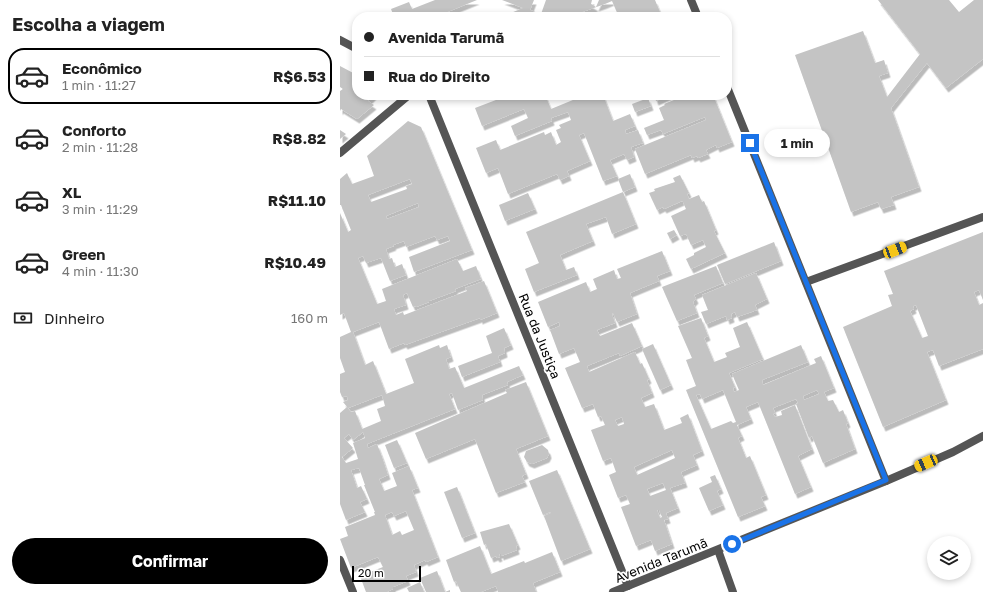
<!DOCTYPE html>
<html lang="pt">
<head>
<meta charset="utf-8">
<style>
	body { margin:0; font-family:"Golos Text",sans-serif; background:#f6f6f6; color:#222; height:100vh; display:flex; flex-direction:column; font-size:15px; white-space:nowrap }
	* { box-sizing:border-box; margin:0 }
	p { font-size:13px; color:#767676 }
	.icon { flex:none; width:22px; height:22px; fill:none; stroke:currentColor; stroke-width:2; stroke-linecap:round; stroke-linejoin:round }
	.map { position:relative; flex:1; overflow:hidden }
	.sheet { display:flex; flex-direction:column; background:#fff; width:340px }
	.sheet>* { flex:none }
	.guide { position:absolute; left:12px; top:12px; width:380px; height:88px; border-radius:16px; box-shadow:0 2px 6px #0003; display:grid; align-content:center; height:88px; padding:0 12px; background:#fff }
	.fabs { position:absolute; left:587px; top:536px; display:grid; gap:8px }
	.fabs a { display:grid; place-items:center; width:44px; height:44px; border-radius:50%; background:#fff; box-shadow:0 2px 6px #0003; font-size:20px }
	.scale { position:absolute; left:12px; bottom:10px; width:69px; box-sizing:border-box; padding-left:4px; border:2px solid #000; border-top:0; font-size:11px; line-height:14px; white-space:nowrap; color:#000; -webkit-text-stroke:3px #fff; paint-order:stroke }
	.end { position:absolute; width:18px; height:18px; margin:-9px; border:5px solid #1a73e8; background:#fff; box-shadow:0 0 0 2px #fff }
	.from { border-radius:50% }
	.bubble { position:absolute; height:28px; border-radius:14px; background:#fff; box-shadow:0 2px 6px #0003; font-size:13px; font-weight:700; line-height:28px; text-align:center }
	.car { position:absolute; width:12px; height:24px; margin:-12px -6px; border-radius:5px; box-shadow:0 0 3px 1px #0007; background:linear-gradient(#f5c518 24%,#345 0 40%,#f5c518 0 76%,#345 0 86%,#f5c518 0) }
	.guide b { display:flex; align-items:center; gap:14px; height:38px; font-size:15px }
	.guide b+b { border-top:1px solid #e0e0e0 }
	.guide i { width:10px; height:10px; background:#222 }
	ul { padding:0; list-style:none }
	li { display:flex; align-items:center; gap:12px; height:56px; margin:0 8px 6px; padding:0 4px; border:2px solid transparent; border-radius:16px }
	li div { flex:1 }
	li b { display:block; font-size:15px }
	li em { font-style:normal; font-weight:700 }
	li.on { border-color:#000 }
	li>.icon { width:36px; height:36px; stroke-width:1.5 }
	h2 { padding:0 12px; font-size:18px; line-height:48px }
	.pay { display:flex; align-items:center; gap:10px; height:44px; padding:0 12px; font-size:15px }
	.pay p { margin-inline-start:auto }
	.button { display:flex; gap:8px; margin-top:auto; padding:8px 12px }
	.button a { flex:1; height:46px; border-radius:24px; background:#000; color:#fff; font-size:16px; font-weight:700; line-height:46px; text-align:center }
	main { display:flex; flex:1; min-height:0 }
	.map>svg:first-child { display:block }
	.building { fill:#c4c4c4; fill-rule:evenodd; filter:url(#shadow) }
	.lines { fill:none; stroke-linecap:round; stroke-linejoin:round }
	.lane { stroke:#555; stroke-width:8 }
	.street { stroke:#555; stroke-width:8 }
	.route { stroke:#1a73e8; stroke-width:5 }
	.labels { text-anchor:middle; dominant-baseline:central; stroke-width:3.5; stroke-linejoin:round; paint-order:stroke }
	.street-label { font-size:13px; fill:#000; stroke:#fff }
</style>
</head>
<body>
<main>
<section class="sheet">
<h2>Escolha a viagem</h2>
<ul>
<li class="on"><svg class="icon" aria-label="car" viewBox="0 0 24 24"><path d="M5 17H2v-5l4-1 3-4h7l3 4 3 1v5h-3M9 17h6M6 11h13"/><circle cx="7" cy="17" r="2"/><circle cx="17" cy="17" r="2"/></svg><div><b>Econômico</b><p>1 min · 11:27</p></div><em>R$6.53</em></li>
<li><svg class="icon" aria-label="car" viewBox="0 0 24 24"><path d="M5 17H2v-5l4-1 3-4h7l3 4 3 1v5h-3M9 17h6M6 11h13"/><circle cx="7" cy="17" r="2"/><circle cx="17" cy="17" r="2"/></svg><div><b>Conforto</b><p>2 min · 11:28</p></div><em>R$8.82</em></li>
<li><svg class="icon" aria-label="car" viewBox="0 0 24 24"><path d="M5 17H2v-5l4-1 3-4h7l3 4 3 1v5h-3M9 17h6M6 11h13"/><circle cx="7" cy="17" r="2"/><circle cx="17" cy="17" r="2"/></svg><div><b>XL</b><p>3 min · 11:29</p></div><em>R$11.10</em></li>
<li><svg class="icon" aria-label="car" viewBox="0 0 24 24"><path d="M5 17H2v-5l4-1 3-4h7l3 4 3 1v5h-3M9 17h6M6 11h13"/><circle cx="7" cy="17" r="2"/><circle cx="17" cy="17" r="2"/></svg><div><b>Green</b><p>4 min · 11:30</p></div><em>R$10.49</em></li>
</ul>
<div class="pay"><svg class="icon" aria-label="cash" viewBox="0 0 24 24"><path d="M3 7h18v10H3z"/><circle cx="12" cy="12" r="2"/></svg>Dinheiro<p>160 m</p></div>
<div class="button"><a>Confirmar</a></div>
</section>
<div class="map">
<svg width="643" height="592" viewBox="0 0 643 592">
	<defs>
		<filter id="shadow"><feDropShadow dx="2.5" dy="4.5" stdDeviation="0" flood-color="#0004"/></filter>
	</defs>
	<rect width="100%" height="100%" fill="#fff"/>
	<g class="building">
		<polygon points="95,0 137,0 95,17 54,17 51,9 69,2 72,9"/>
		<polygon points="162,0 194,0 190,10 201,14 206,0 252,0 251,4 256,7 259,0 315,0 322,17 279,17 272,1 265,4 228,17 161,17 183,8"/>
		<polygon points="538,0 609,0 619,12 634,0 643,0 643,59 606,88 587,63 551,108 579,187 551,197 554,205 541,209 538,202 511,212 455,55 523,31 535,63 544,60 548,73 539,76 547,97 580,54"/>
		<polygon points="132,12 134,17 120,17"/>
		<polygon points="0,66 17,75 17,95 34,95 28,101 34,105 17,119 1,109 0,111 0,91 3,89 0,87"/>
		<polygon points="169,95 205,95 211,109 245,95 263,95 273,121 290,114 295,126 285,130 286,134 298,130 303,143 291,147 294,157 287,160 284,154 270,160 277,176 263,181 244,133 239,135 250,161 227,171 229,176 220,180 217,174 168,194 158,168 146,173 136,148 156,140 160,150 204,132 205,135 211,132 216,145 221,142 216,130 221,128 219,125 231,120 228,112 211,118 212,121 175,136 171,126 188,118 184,109 142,126 135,108"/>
		<polygon points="314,95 330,95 316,101"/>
		<polygon points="346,95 373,95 392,142 377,148 376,145 366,150 368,154 358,158 357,156 352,158 351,155 305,174 295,149 366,120 365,117 323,134 321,130 307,135 304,128 324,120 319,108 325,105 324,104"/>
		<polygon points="308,98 311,106 295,112 292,104"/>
		<path d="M68,121L81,127L132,250L74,272L69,257L110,241L108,236L97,240L95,236L66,247L64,241L53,245L54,246L46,249L49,259L52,258L55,267L62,264L66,275L50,281L41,258L26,263L23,256L18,258L37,304L46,301L42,289L117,259L123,271L136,266L141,279L115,289L116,291L89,301V302L76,307L75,306L73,307L67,293L63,295L66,305L54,309L56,315L63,312L64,315L127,291L125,288L144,281L157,313L140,320V318L65,345L64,343L49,349L39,322L13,332L25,365L33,361L46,394L74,383L65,359L99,345L100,348L107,345L111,357L106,359L109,369L115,367L124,388L179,366L183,375L167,382L168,385L142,395L143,400L118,410L112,393L109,394L115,409L27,444L28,448L37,444L42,457L48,475L39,479L44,491L57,486L52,473L69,466L78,488L72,490L98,557L86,562L85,560L74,565L76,572L66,576L68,581L53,587V589L47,592H26L20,576L43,567L38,557L11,568L0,539L8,536L5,527L35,515L34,512H35L24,485H25L19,468L11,470L17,488L21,486L27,499L20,502L25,512L6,520L0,504V413L7,407L11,412L15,411L22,429L41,421L37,409L45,406L42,395L8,408L3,402L8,400L7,396L2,397L0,392V374L5,372L0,358V337L11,332L4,313L0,315V213L8,232L11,230L1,205H0V179L7,173L12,184L34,176L27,156ZM70,179L72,184L66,186L67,189L31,202L28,195ZM78,203L79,207L47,219L46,216ZM23,432L25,438L13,443L18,459L6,463L2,457L13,448L4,438L9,434L13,440ZM66,511L74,530L62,535L60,531L52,535L45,515L52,512L54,516Z"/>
		<polygon points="0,130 6,134 0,139"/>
		<polygon points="290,174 295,187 283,192 278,179"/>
		<polygon points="340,175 349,193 347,194 349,199 359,195 362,202 364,201 376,230 374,231 385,253 351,269 346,259 354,255 354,253 366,247 363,240 351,245 346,234 340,236 331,216 346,209 343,202 342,201 324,209 323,207 317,210 309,193 315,191 314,189 335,182 333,178"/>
		<polygon points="283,192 296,224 272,234 266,217 246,224 253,241 220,255 226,270 234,267 237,275 194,292 185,269 199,263 186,232"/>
		<polygon points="188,193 195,209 165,221 159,205"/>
		<polygon points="334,230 337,235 330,239 327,233"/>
		<path d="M643,232V300L639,290L634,292L639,305L643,303V349L599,366L593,350L587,352L606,400L543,427L503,327L552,306L548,295L553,294L544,271ZM576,305L588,336L582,338L570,311L574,309L573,306Z"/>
		<polygon points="434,242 441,261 385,284 377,265"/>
		<path d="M322,251L330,271L317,276L319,281L290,293L297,314L277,322L273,313L272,314L275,323L257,330L260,336L292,323L302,346L280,356L279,353L247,366L249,372L295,352L300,364L302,363L309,379L307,380L312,393L301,398L305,407L314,404L324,430L342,423L340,418L348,414L362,451L353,455L357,465L341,472L345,483L330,488L338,508L326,513L328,519L324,520L332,544L315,551L311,540L296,546L281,507L290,504L286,495L278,498L269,475L276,472L271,458L263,461L251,430L265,425L261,416L258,417L253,404L242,408L225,368L240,362L234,348L219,354L210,330L220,326L219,322L208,327L198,302L246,282L250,292L257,289L253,279L274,270L277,279L281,278L277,269ZM282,417L284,424L278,426L275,420ZM332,450L335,458L297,475L294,467ZM323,483L326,490L310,496L307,489ZM317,510H319L322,517L320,518Z"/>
		<polygon points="376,266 383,283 354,295 356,299 353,302 357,313 337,321 322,287"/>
		<polygon points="416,273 427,299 415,305 417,310 397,317 395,312 391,314 392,318 387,320 386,316 366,324 361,312 368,310 362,295"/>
		<path d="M361,318L368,336L364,338L374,362L387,357L385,353L400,347L393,328L407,322L423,359L389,373L395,387L393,388L394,392L399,390L392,374L461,345L468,362L422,380L423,385L476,363L474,359L481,356L494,388L484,392L488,401L493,400L499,412L503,410L508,423L506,424L515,449L483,463L472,436L469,438L456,404L458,403L456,399L433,408L435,413L433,414L435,417L442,415L441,411L455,405L472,449L458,456L471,487L455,494L418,402L406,407L411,419L397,425L402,436L398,438L406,458L410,456L426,495L421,497L425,506L398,517L346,390L356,386L346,360L352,358L338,326ZM383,390L396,422L393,423L391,421L371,429L356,395L360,394L362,399ZM477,390L479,394L464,400L463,396Z"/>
		<polygon points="164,328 171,345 164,348 165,353 158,356 160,362 122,377 118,366 152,353 146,336"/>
		<polygon points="313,344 331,385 320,390 302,349"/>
		<polygon points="186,382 208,436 176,449 186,474 182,476 185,482 156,493 135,439 86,459 75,433 167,393 165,390"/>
		<polygon points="57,440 67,463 54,468 45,445"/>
		<polygon points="202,445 208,450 209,454 207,458 192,464 187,462 184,457 186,451"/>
		<polygon points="217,470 250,549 221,561 204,516 211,513 210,512 203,515 189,481"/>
		<polygon points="375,475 381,489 377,491 383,505 369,511 359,488 372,482 370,477"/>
		<polygon points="117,487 135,533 122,538 104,492"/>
		<polygon points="169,524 178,545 176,546 177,550 161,556 161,554 159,554 160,557 157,558 156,556 151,558 146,544 144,545 140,532"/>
		<polygon points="140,546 151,574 184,561 185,563 212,552 220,572 193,583 196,592 158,592 156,586 141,592 121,592 116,581 114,582 106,560"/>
		<polygon points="97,571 105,592 110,590 110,592 86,592 80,578"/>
		<polygon points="80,582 84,592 69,592 67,588"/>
	</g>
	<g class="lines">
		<g class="lane">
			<polyline points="466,282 643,217"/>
			<polyline points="0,560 13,592"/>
		</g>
		<g class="street">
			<polyline points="351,0 358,17"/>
			<polyline points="0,40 17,49"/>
			<polyline points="387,87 546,481"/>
			<polyline points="89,95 288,586"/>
			<polyline points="0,153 69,95"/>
			<polyline points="378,550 393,592"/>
			<polyline points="273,592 546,481 613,452 643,436"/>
		</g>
	</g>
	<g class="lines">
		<polyline class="route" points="392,544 546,480 410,143"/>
	</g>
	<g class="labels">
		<g class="street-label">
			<text transform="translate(200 336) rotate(68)">Rua da Justiça</text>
			<text transform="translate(321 560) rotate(-22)">Avenida Tarumã</text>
		</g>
	</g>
</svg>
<div class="fabs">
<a><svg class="icon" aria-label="layers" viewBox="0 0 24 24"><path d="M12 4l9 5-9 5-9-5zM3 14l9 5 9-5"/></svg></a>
</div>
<div class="scale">20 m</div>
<i class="end from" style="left:392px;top:544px"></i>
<i class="end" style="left:410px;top:143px"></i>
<div class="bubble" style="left:424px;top:129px;width:66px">1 min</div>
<i class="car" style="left:555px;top:250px;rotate:69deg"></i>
<i class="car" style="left:586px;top:463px;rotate:247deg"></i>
<div class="guide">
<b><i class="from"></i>Avenida Tarumã</b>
<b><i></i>Rua do Direito</b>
</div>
</div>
</main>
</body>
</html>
